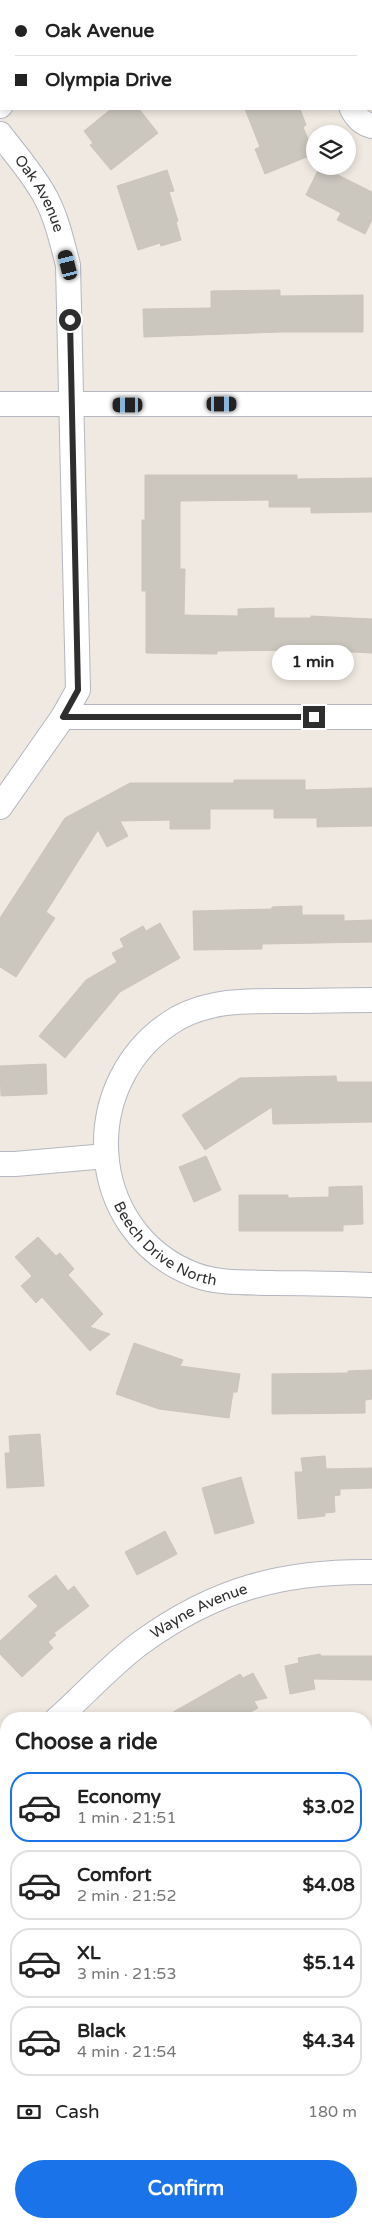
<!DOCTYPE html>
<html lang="en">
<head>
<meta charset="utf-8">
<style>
	body { margin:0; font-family:"Varela Round",sans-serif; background:#f2f2f2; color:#222; height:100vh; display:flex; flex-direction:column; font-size:19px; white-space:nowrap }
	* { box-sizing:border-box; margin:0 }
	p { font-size:16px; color:#767676 }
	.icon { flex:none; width:28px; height:28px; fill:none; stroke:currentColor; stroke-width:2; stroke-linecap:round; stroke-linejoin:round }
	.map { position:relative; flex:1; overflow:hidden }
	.panel { position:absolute; left:0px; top:1712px; width:372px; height:516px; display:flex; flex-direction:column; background:#fff; border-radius:20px 20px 0 0; box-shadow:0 2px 8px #0003 }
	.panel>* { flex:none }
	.hud { position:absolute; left:0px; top:0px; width:372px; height:110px; box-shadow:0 2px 8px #0003; display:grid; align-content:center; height:110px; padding:0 15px; background:#fff }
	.controls { position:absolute; left:306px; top:125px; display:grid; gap:10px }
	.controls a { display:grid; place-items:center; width:50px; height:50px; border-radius:50%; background:#fff; box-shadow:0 2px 8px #0003; font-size:25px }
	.end { position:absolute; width:22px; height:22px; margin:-11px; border:6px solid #2e2e2e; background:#fff; box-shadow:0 0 0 2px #fff }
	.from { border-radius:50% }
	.bubble { position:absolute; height:35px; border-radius:18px; background:#fff; box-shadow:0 2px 8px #0003; font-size:16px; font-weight:700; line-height:35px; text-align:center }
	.car { position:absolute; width:15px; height:30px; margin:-15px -8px; border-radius:6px; box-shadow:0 0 4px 1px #0007; background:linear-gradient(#222 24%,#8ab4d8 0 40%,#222 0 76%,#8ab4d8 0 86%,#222 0) }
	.hud b { display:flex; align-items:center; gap:18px; height:48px; font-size:19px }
	.hud b+b { border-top:1px solid #e0e0e0 }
	.hud i { width:12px; height:12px; background:#222 }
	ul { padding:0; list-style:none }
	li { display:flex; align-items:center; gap:15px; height:70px; margin:0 10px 8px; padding:0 5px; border:2px solid #e0e0e0; border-radius:20px }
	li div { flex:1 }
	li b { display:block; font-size:19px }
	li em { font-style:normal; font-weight:700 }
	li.current { border-color:#1a73e8 }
	li>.icon { width:45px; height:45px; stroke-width:1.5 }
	h2 { padding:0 15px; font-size:22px; line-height:60px }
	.pay { display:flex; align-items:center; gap:12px; height:55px; padding:0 15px; font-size:19px }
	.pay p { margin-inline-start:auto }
	.button { display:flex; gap:10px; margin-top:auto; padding:10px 15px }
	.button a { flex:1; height:58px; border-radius:30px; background:#1a73e8; color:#fff; font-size:20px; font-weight:700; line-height:58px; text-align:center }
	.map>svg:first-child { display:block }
	.building { fill:#cbc7bf; stroke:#cbc5ba }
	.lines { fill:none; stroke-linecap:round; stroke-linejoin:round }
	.minor-casing { stroke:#b4b7c1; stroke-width:26 }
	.minor { stroke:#fff; stroke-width:24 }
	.route { stroke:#2e2e2e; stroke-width:6 }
	.labels { text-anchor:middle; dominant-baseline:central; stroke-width:4.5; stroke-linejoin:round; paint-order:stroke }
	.street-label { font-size:15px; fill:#2e2e2e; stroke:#fff }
</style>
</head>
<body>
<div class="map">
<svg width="372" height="2228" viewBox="0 0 372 2228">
	<rect width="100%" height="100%" fill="#efe9e1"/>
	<g class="building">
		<polygon points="111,109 139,109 158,133 111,170 90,145 93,143 84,131"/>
		<polygon points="245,109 300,109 306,125 303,127 314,154 265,174 255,149 260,147"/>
		<polygon points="320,166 372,192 372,220 365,234 337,220 341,213 306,195"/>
		<polygon points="167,170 174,191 169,192 178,221 176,222 181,240 161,246 160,243 138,250 117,186"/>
		<polygon points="280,290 280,296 363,295 363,332 280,332 144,337 143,309 211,308 211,291"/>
		<polygon points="145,475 297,475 297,479 372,478 372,512 311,513 311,507 269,507 269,500 180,501 180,569 185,569 184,615 238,616 238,609 274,608 274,618 311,618 311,616 372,619 372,653 311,650 217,651 217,654 146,653 146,591 142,591 142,520 145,520"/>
		<polygon points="234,780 305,780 305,790 372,788 372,826 317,827 317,818 274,818 274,809 210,809 210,829 170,829 170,820 120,821 128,836 107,847 98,830 46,912 55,918 16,977 0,967 0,918 65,818 130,783 234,783"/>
		<polygon points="302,906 302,915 344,915 344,921 372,920 372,942 262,944 262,949 194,950 193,911 272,909 272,907"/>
		<polygon points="160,923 180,958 120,992 65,1058 39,1036 86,980 117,962 112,953 124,947 120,939 143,926 146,931"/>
		<polygon points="46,1064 47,1094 1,1096 0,1066"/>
		<polygon points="336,1076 337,1082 372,1082 372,1122 273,1124 272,1107 205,1150 182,1115 240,1078"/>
		<polygon points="206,1156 221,1190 194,1202 179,1167"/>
		<polygon points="362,1186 363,1224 343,1225 343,1231 239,1231 239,1195 288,1195 288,1198 329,1197 329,1187"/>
		<polygon points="38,1237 56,1256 60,1253 74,1269 68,1275 103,1314 90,1327 110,1334 90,1351 42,1297 36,1303 21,1286 32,1276 15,1257"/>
		<polygon points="134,1343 183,1360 180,1366 240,1374 237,1392 233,1392 229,1418 159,1409 116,1394"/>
		<polygon points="372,1370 372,1399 365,1400 365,1413 272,1414 272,1374 348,1373 348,1371"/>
		<polygon points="40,1434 44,1486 7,1488 5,1453 10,1453 9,1436"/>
		<polygon points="325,1456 326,1469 372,1468 372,1488 340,1489 340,1495 334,1496 335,1512 325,1513 325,1516 298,1519 295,1472 303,1472 301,1458"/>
		<polygon points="241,1477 254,1523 215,1534 202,1488"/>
		<polygon points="165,1531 177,1554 137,1575 125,1552"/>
		<polygon points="56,1575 68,1591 74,1586 89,1606 54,1633 56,1635 48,1642 53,1648 22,1677 0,1654 0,1641 38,1606 28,1596"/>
		<polygon points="320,1654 321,1656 372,1656 372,1680 313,1679 315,1689 290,1694 285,1666 299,1663 298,1658"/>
		<polygon points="253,1673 267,1698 254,1701 258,1708 238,1719 161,1719 240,1674 243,1678"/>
	</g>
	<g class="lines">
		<g class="minor-casing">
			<g id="minor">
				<polyline points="345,0 345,1"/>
				<polyline points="125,1 126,0"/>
				<polyline points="0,106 1,105"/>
				<path d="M352,109C356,117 363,124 372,126"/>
				<path id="s1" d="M0,134C16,155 34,175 46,198C57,219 62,242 68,265L78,690L63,717L0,807"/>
				<polyline points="0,404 372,404"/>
				<polyline points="63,717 372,717"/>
				<path id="s2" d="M372,1000C344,1000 317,1001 289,1001C251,1001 213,999 178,1018C76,1077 83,1232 195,1275C220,1284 247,1282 274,1283C306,1283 339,1284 372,1285"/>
				<polyline points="0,1164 15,1164 106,1156"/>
				<path id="s3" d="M57,1719C84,1695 114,1662 142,1642C215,1589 283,1571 372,1572"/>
				<polyline points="0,1770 6,1765"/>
				<polyline points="366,1866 372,1865"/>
				<polyline points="0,2161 6,2161"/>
				<polyline points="366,2162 372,2162"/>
				<polyline points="237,2222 237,2228"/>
			</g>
		</g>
		<use href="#minor" class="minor"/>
	</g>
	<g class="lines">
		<polyline class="route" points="70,320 78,690 63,717 314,717"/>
	</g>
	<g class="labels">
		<g class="street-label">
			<text stroke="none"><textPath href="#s1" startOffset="72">Oak Avenue</textPath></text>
			<text stroke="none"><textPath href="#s2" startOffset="474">Beech Drive North</textPath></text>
			<text stroke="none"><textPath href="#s3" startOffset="180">Wayne Avenue</textPath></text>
		</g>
	</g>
</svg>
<div class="controls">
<a><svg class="icon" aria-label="layers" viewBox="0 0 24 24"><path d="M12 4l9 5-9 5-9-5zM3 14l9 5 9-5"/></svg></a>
</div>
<i class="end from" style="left:70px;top:320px"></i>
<i class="end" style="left:314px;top:717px"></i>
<div class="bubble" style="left:272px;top:645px;width:82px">1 min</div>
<i class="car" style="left:68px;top:265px;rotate:346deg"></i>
<i class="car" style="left:222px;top:404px;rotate:90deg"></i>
<i class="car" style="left:128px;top:405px;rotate:270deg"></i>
<div class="hud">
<b><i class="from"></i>Oak Avenue</b>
<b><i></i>Olympia Drive</b>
</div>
<section class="panel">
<h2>Choose a ride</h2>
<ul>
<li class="current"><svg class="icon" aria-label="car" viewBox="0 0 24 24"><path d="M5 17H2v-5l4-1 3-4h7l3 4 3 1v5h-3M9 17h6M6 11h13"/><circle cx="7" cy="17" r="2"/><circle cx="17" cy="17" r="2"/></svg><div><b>Economy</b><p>1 min · 21:51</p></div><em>$3.02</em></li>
<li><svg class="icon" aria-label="car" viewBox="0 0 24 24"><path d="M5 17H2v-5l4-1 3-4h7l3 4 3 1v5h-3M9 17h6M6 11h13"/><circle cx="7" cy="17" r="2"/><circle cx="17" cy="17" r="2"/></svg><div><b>Comfort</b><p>2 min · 21:52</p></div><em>$4.08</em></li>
<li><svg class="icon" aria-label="car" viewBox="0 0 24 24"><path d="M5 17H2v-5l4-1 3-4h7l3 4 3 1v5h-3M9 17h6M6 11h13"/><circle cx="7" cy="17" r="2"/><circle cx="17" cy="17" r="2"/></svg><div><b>XL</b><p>3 min · 21:53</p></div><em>$5.14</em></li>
<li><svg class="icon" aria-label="car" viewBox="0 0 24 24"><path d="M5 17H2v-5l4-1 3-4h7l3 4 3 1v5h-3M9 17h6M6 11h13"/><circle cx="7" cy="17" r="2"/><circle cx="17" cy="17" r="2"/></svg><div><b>Black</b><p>4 min · 21:54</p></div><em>$4.34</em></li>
</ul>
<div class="pay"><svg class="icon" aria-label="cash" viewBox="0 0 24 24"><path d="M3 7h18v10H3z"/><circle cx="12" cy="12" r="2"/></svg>Cash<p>180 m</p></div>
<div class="button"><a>Confirm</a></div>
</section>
</div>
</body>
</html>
